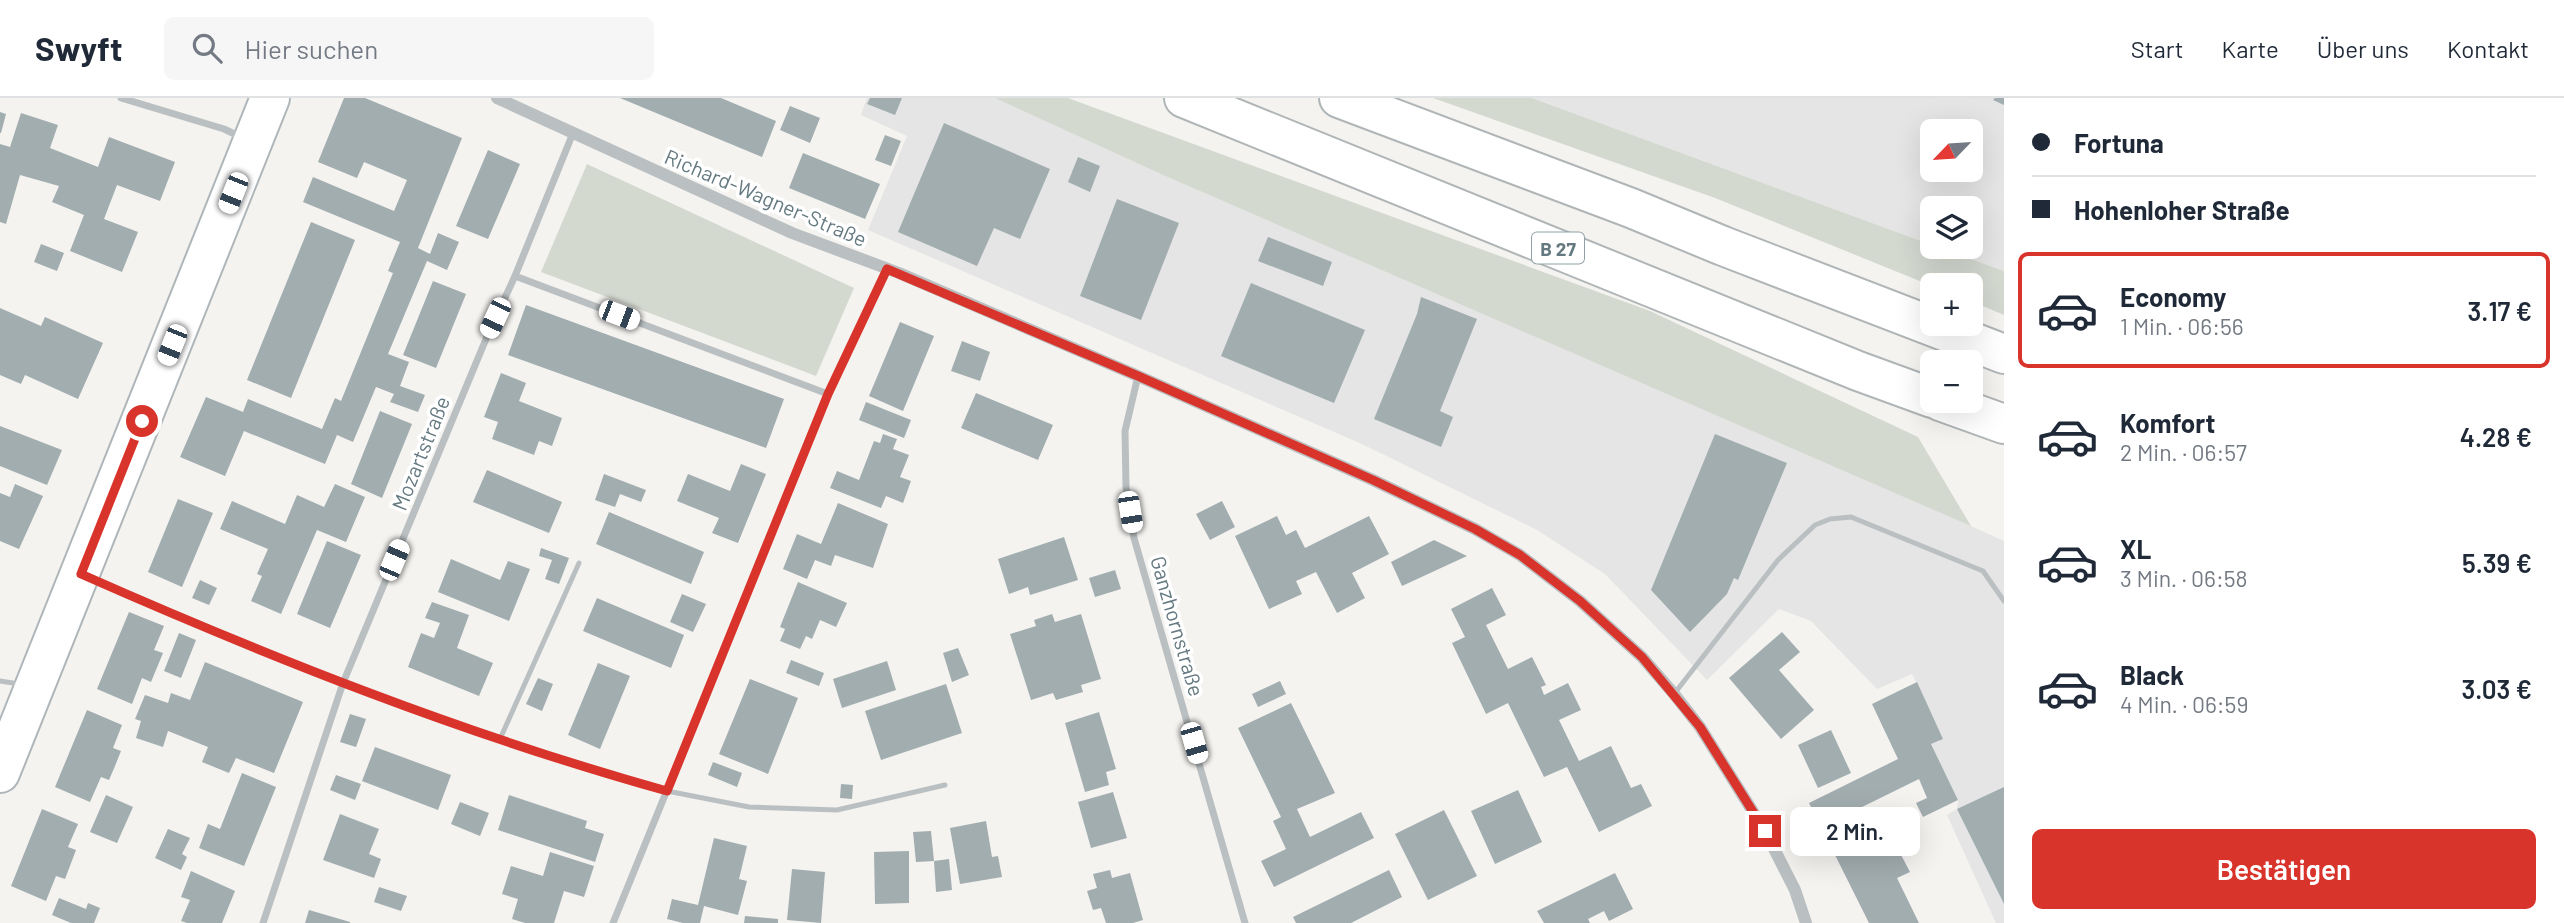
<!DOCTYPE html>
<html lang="de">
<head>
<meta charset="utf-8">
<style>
	body { margin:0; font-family:Barlow,sans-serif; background:#f6f6f7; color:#1f2937; height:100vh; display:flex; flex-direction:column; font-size:26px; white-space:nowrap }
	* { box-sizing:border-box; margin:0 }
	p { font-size:23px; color:#747a83 }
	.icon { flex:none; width:38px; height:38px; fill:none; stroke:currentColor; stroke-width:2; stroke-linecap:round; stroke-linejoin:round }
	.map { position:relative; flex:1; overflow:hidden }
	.panel { display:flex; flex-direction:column; background:#fff; width:560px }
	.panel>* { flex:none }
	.banner { display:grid; align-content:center; height:154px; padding:0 28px; background:#fff }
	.needle { width:46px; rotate:245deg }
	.tools { position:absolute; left:1920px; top:21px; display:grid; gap:14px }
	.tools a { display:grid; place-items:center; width:63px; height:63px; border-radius:10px; background:#fff; box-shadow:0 7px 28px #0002; font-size:35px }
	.end { position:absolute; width:32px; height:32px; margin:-16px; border:9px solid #d9342b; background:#fff; box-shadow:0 0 0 4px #fff }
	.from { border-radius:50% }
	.bubble { position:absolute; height:49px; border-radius:10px; background:#fff; box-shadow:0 7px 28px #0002; font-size:23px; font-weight:600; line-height:49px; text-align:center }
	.car { position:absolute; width:21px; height:42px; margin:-21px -10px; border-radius:9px; box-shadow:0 0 5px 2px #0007; background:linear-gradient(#fff 24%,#345 0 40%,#fff 0 76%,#345 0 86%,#fff 0) }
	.banner b { display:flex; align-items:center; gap:24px; height:66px; font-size:26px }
	.banner b+b { border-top:2px solid #e0e1e3 }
	.banner i { width:18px; height:18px; background:#1f2937 }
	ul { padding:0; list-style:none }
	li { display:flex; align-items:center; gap:21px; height:116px; margin:0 14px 10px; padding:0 14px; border:4px solid transparent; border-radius:10px }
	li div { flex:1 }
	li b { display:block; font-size:26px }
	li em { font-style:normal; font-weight:600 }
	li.current { border-color:#d9342b }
	li>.icon { width:63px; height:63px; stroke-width:1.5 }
	.primary-button { display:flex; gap:14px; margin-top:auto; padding:14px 28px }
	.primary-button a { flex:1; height:80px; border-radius:10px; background:#d9342b; color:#fff; font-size:28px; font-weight:600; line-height:80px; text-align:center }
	header { display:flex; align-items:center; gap:42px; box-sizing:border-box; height:98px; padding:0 35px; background:#fff; border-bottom:2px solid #e0e1e3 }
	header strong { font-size:33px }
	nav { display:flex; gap:38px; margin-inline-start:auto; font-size:24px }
	.search { width:490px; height:63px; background:#f6f6f7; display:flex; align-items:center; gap:18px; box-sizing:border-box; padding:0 24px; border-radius:10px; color:#747a83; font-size:26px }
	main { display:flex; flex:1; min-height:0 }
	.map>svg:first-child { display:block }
	.built { fill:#e4e5e4; fill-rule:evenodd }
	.green { fill:#d4d9d0 }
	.building { fill:#a2adb0 }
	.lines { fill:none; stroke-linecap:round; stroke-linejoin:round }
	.secondary-casing { stroke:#afb6b9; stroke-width:42 }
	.trunk-casing { stroke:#b0b5b7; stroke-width:42 }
	.service { stroke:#bac0c2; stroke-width:5 }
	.minor { stroke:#bac0c2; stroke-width:7 }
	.tertiary { stroke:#bac0c2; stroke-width:12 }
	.secondary { stroke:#fff; stroke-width:38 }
	.trunk { stroke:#fff; stroke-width:38 }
	.route { stroke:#d9342b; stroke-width:9 }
	.labels { text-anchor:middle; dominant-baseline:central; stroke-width:7; stroke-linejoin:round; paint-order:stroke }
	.shield { fill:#fff; stroke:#92a1a6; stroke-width:2 }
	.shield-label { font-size:19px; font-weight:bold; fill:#647980 }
	.street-label { font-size:21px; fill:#647980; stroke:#fff }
</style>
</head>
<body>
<header>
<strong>Swyft</strong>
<div class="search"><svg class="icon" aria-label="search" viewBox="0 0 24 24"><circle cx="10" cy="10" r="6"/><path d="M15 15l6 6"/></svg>Hier suchen</div>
<nav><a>Start</a><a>Karte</a><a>Über uns</a><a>Kontakt</a></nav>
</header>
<main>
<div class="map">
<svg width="2004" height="825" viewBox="0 0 2004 825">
	<rect width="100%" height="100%" fill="#f4f3f0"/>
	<g class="built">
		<polygon points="867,0 995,0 1163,77 1847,372 2004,443 2004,825 1996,825 1947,717 1957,711 1958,702 1931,646 1943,641 1912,576 1877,591 1811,523 1779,511 1707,582 1605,476 1537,432 1362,346 868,132 907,38 861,17"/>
		<path d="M1532,0H2004V173L1938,149H1970V110H1932V147ZM1932,33H1970V72H1932Z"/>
	</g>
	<g class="green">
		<polygon points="995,0 1068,0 1650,213 1918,339 1971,428 1163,77"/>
		<polygon points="1433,0 1532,0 1932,147 1932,149 1938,149 2004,173 2004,217 1971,203 1970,187 1932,188 1715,100"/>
		<polygon points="587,66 854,190 816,278 541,174"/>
	</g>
	<g class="building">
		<polygon points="344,0 365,0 462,40 418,150 430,156 438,135 459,144 447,172 427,163 388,256 409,264 400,288 425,297 418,314 390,304 394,296 376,289 353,344 337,337 325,366 244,333 225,378 180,359 206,299 243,314 248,301 322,331 335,300 341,303 393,175 388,173 400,144 303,104 313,79 394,113 407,82 364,64 357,80 318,64"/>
		<polygon points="620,0 721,0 776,23 762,59"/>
		<polygon points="870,0 902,0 895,17 867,6"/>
		<polygon points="1995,0 2004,0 2004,7 1993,2"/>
		<polygon points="790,8 820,20 810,45 780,32"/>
		<polygon points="0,14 6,16 1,35 0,35"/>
		<polygon points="21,15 58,27 50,50 98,69 109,39 175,64 160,103 117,87 104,121 138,134 122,174 70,153 84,117 52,104 59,88 20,77 6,126 0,124 0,46 10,49"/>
		<polygon points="944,25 1050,71 1020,141 994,130 977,168 898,134"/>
		<polygon points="885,37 901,43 891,68 875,62"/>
		<polygon points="488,52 520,66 488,141 456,128"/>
		<polygon points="803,55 880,86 865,121 789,90"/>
		<polygon points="1078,59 1100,68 1090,94 1068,84"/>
		<polygon points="1117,101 1179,125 1141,222 1080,198"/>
		<polygon points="311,124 355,142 291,300 247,282"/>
		<polygon points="1268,139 1332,164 1323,188 1258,163"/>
		<polygon points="41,146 64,155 57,173 34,164"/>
		<polygon points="433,183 466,196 436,270 403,257"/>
		<polygon points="1251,185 1365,232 1334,305 1221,258"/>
		<polygon points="1421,199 1477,221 1440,313 1453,319 1441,349 1374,321 1417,216"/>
		<polygon points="526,207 784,301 766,350 508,257"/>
		<polygon points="0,210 41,228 45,219 103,245 78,301 25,277 21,286 0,277"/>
		<polygon points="900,224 934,238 903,313 869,298"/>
		<polygon points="962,243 990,254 980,283 951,273"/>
		<polygon points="501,275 526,285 519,303 562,320 552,348 539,343 534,357 492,341 498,324 484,319"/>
		<polygon points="976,295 1053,327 1038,362 961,330"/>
		<polygon points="866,304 911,322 904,340 859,322"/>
		<polygon points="380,313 412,326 382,400 351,386"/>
		<polygon points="0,328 62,352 47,387 0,368"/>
		<polygon points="883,336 897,341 893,351 909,357 900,379 911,383 903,405 886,398 881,410 830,390 837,373 859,382 874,343 880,345"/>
		<polygon points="1715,336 1787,365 1738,482 1734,480 1727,496 1690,534 1651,492"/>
		<polygon points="741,366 766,376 738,445 712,435 719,420 677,403 688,376 730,393"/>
		<polygon points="487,372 562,404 549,435 473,404"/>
		<polygon points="604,376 646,392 641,404 620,396 615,409 595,402"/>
		<polygon points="15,386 43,398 19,451 0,443 0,395 10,399"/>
		<polygon points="335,386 365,399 346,444 317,432 281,516 251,503 262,478 257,476 268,451 220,431 232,403 285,426 297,397 324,409"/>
		<polygon points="178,401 213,415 182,489 148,474"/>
		<polygon points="1222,403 1235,429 1210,442 1196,416"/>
		<polygon points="838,405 888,426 873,470 835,457 831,468 815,462 807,481 783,471 797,436 821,446"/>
		<polygon points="609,414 704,454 691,486 596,446"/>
		<polygon points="1277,418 1286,437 1296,432 1305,450 1369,418 1389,456 1352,475 1365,500 1337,515 1316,474 1296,483 1302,496 1269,511 1235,438"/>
		<polygon points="1064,439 1078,482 1030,497 1028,489 1009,496 998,461"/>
		<polygon points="1434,442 1467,458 1402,488 1391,464"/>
		<polygon points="327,443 361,457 330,530 297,516"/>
		<polygon points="541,450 569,460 559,486 545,481 552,462 539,458"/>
		<polygon points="451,461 500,482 508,463 530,471 509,523 438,494"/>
		<polygon points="1115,472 1121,491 1095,499 1089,480"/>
		<polygon points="200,482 217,490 209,507 192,500"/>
		<polygon points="798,484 847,505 836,529 820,522 812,541 806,538 800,551 780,543 785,531 780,529"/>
		<polygon points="1492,490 1506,517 1486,527 1508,571 1532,559 1546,587 1541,589 1544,597 1568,585 1581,612 1559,622 1579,663 1611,648 1631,690 1641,686 1652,708 1599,734 1567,669 1544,679 1508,605 1486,616 1452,545 1465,539 1451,511"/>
		<polygon points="682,496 706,506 693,534 670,524"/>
		<polygon points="597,500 684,537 671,570 583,533"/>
		<polygon points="432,504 469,517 457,550 493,565 479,598 408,569 421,535 434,540 440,525 425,520"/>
		<polygon points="129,514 164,528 154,552 163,555 151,584 142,580 132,606 97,591"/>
		<polygon points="1052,516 1055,524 1081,516 1101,581 1081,587 1083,594 1056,602 1053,595 1031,602 1010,536 1036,528 1034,522"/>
		<polygon points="1782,534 1800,554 1779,572 1814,612 1781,641 1729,580"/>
		<polygon points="179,535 196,542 181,580 164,573"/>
		<polygon points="958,550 969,577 952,584 943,555"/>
		<polygon points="791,562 824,575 819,588 786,575"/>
		<polygon points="887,563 896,592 842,610 833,581"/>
		<polygon points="205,564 303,604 274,675 236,660 229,675 202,664 208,649 168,633 163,649 136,640 141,623 135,621 145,597 168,605 171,595 190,602"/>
		<polygon points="598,565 630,578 600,651 568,637"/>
		<polygon points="538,580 553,586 542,613 526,606"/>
		<polygon points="750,581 798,600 768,676 719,656"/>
		<polygon points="1280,583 1286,596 1258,609 1252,596"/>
		<polygon points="1917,584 1943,641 1931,646 1958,702 1923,719 1916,705 1927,700 1919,681 1862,709 1886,757 1898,751 1910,774 1897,780 1919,825 1869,825 1809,705 1898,661 1872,606"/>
		<polygon points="946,586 962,635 881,662 865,613"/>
		<polygon points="1291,605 1335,695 1297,711 1310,739 1361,714 1374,740 1274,789 1261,763 1286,751 1273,723 1281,719 1238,630"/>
		<polygon points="87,612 122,627 113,650 121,653 115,668 109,682 101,679 90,704 55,689"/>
		<polygon points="1099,614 1116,671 1106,674 1109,687 1085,694 1065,625"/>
		<polygon points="350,616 366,621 356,649 340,644"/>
		<polygon points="1831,632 1851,675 1818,690 1798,647"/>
		<polygon points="375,649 451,677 438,712 362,683"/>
		<polygon points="713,664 742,675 737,689 708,677"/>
		<polygon points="242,675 276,689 244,768 199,750 208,726 220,731"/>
		<polygon points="336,677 361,686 355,702 330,692"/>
		<polygon points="841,686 853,687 852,701 840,700"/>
		<polygon points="2004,689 2004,806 1957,711"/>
		<polygon points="1518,692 1542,744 1495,766 1471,713"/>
		<polygon points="1113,694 1127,740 1091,750 1078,704"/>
		<polygon points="106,697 133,709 117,745 90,734"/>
		<polygon points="509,697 587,723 585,730 604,736 595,764 498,732"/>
		<polygon points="460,704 489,715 480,738 451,726"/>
		<polygon points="42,711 78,726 68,749 76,752 65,781 56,778 46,803 11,788"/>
		<polygon points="1444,712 1477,778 1428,802 1395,736"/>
		<polygon points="340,716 379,731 369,756 381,761 374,780 323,762"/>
		<polygon points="986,723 992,759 998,758 1002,779 960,786 950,730"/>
		<polygon points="168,731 190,740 182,756 187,759 181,772 155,760"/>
		<polygon points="931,733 934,763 916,764 913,734"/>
		<polygon points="714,740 747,748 739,781 747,783 738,817 704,808 700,825 683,825 667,821 672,801 698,807"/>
		<polygon points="909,753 909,805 875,806 874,754"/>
		<polygon points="550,754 594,768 584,799 564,793 554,825 525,825 512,821 518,801 502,796 511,768 543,778"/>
		<polygon points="949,761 952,792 936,794 934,763"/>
		<polygon points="792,771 825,774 821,825 787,822"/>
		<polygon points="1110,772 1112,780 1130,775 1143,822 1133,825 1106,825 1101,810 1093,812 1087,793 1097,790 1093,776"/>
		<polygon points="1389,772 1402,799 1351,825 1296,825 1293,819"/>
		<polygon points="191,773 235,793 222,825 187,825 181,823 190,802 181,799"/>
		<polygon points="1615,775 1633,811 1609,823 1604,813 1588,821 1590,825 1544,825 1537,813"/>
		<polygon points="379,789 407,798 401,813 374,804"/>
		<polygon points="59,800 86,811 88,805 100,810 94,825 71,825 52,817"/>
		<polygon points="309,812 350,824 350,825 305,825"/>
		<polygon points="745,818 778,821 778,825 744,825"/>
	</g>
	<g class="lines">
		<g class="secondary-casing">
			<polyline id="secondary" points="0,675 270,0"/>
		</g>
		<g class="trunk-casing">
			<g id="trunk">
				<polyline points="1184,0 1858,273 1932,300"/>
				<polyline points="1339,0 1631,110 1723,148 2004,256"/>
				<polyline points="1940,303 2004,326"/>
			</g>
		</g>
		<g class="service">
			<polyline points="91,480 343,585 500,641 610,677 667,693 749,709 837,712 945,687"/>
			<polyline points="0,583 19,586"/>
			<polyline points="1674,596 1778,462 1815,427 1830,421 1851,419 1983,473 2004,503"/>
			<polyline points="500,641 579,465"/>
		</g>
		<g class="minor">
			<polyline points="121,0 224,31 243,40"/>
			<polyline points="573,35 515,178 828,296 887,171"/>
			<polyline points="1138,278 1125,333 1126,389 1134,440 1245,825"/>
			<polyline points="263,825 343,585 486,241 515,178"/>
			<polyline points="613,825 828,296"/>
		</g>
		<polyline class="tertiary" points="497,0 792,135 899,175 1138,278 1373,382 1475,431 1520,457 1580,503 1642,559 1674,596 1700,629 1765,733 1795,792 1806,825"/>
		<use href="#secondary" class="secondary"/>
		<use href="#trunk" class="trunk"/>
	</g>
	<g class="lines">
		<path class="route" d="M142,323L81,476C271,560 466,637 667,693L828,296L887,171L1138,278L1373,382L1475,431L1520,457L1580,503L1642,559L1700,629L1765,733"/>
	</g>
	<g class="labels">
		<rect class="shield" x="1532" y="134.5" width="52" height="31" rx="5"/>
		<g class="shield-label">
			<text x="1558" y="150">B 27</text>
		</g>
		<g class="street-label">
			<text transform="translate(766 99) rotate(23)">Richard-Wagner-Straße</text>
			<text transform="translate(420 355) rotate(-68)">Mozartstraße</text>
			<text transform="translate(1178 528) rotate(74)">Ganzhornstraße</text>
		</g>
	</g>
</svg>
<div class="tools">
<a><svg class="needle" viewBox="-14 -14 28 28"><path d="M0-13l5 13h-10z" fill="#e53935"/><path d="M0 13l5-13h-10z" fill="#747a83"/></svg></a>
<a><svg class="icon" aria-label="layers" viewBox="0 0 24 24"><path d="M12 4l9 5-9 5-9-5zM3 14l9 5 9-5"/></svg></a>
<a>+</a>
<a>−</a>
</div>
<i class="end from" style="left:142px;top:323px"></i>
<i class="end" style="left:1765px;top:733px"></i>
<div class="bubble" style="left:1790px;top:709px;width:130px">2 Min.</div>
<i class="car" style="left:233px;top:95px;rotate:202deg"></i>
<i class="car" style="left:619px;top:217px;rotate:111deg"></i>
<i class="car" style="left:495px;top:220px;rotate:205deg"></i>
<i class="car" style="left:172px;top:247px;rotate:202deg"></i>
<i class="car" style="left:1130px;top:414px;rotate:171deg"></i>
<i class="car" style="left:394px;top:462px;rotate:23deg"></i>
<i class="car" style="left:1194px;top:645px;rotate:164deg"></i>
</div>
<section class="panel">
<div class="banner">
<b><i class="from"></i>Fortuna</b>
<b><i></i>Hohenloher Straße</b>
</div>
<ul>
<li class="current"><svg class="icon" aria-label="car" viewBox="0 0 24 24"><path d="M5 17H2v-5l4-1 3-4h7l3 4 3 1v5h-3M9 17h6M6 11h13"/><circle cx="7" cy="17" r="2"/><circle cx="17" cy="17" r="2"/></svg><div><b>Economy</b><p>1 Min. · 06:56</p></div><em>3.17 €</em></li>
<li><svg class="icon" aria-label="car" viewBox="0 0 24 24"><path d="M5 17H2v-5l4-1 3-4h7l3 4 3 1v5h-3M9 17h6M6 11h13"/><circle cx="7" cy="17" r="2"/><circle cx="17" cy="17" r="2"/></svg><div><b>Komfort</b><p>2 Min. · 06:57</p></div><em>4.28 €</em></li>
<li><svg class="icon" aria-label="car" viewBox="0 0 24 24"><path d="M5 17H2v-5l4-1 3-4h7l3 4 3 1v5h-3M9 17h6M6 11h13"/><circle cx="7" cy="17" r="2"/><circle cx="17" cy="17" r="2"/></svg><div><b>XL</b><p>3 Min. · 06:58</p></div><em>5.39 €</em></li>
<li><svg class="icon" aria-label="car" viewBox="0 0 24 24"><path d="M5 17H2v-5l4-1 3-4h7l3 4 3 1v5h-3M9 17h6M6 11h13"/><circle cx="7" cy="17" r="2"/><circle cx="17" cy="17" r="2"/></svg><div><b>Black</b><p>4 Min. · 06:59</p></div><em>3.03 €</em></li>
</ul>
<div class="primary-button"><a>Bestätigen</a></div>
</section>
</main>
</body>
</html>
